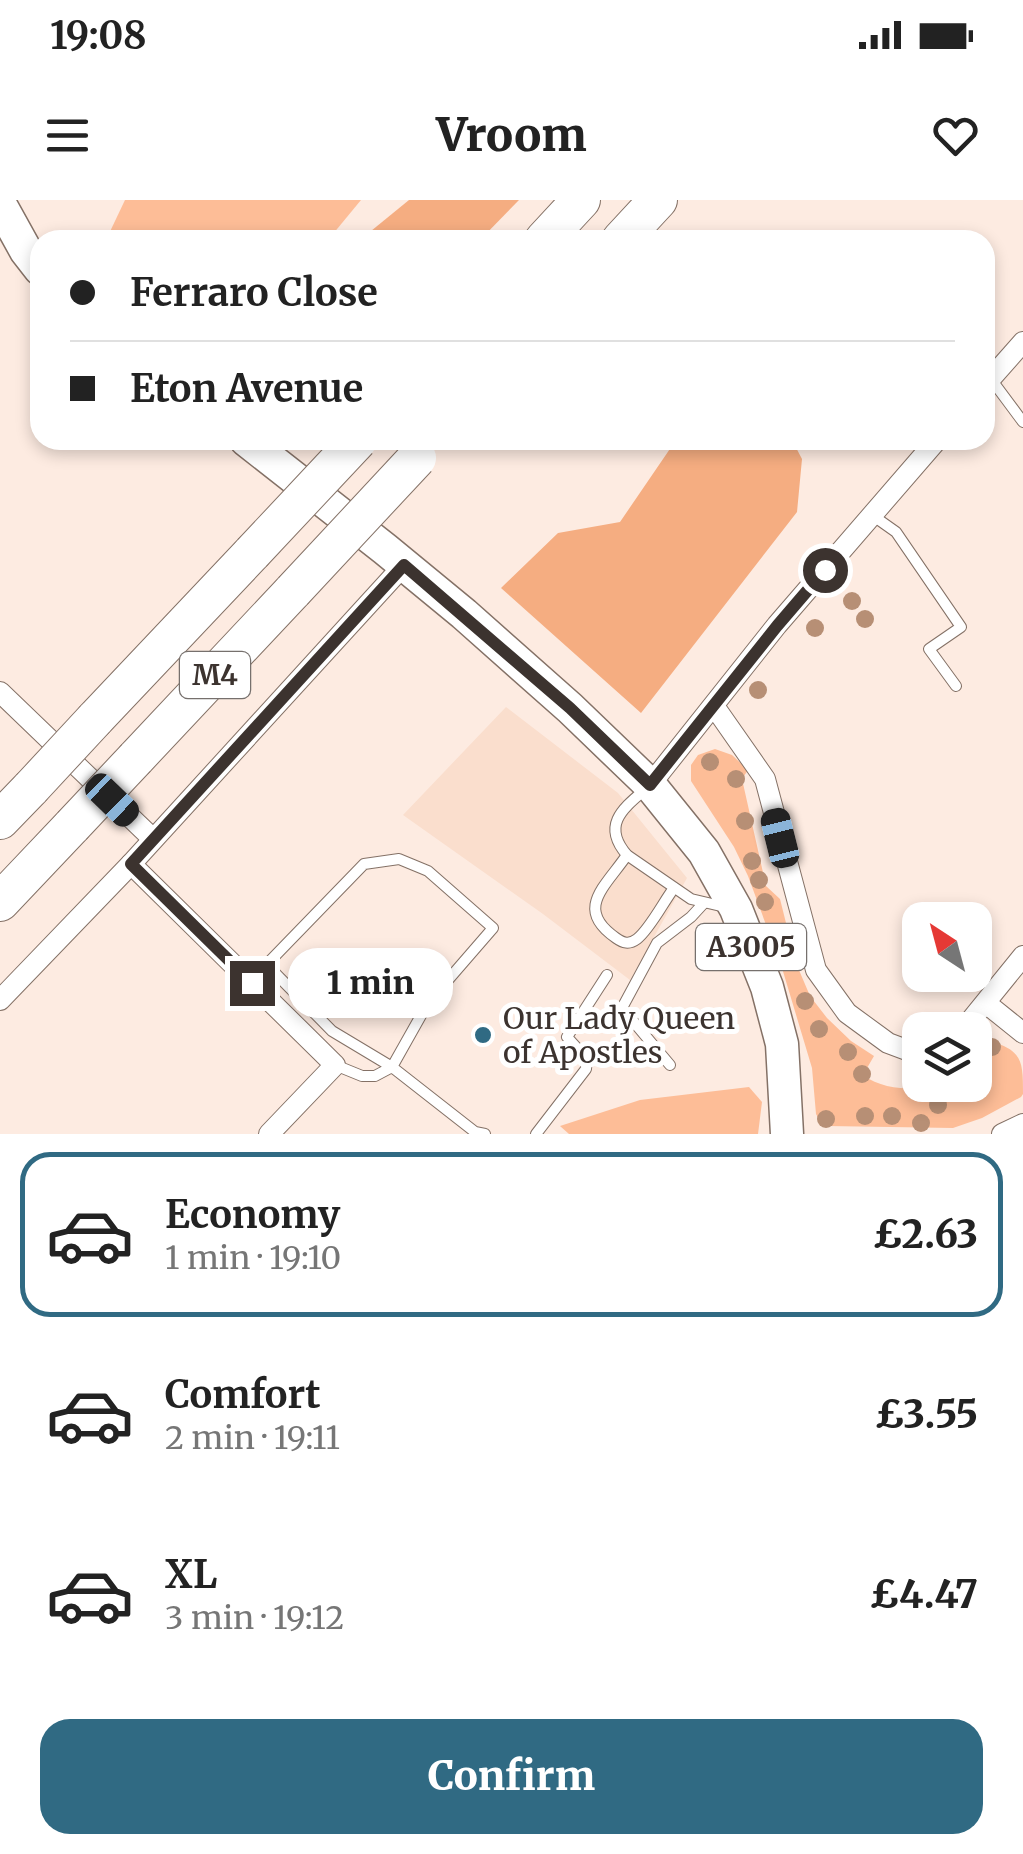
<!DOCTYPE html>
<html lang="en">
<head>
<meta charset="utf-8">
<style>
	body { margin:0; font-family:Merriweather,serif; background:#f6f6f6; color:#222; height:100vh; display:flex; flex-direction:column; font-size:38px; white-space:nowrap }
	* { box-sizing:border-box; margin:0 }
	p { font-size:32px; color:#767676 }
	.icon { flex:none; width:55px; height:55px; fill:none; stroke:currentColor; stroke-width:2; stroke-linecap:round; stroke-linejoin:round }
	.map { position:relative; height:934px; overflow:hidden }
	.details { display:flex; flex-direction:column; background:#fff; flex:1 }
	.details>* { flex:none }
	.hud { position:absolute; left:30px; top:30px; width:965px; height:220px; border-radius:30px; box-shadow:0 5px 15px #0003; display:grid; align-content:center; height:220px; padding:0 40px; background:#fff }
	.needle { width:65px; rotate:324deg }
	.tools { position:absolute; left:902px; top:702px; display:grid; gap:20px }
	.tools a { display:grid; place-items:center; width:90px; height:90px; border-radius:20px; background:#fff; box-shadow:0 5px 15px #0003; font-size:50px }
	.end { position:absolute; width:45px; height:45px; margin:-22px; border:12px solid #3c332f; background:#fff; box-shadow:0 0 0 5px #fff }
	.from { border-radius:50% }
	.bubble { position:absolute; height:70px; border-radius:30px; background:#fff; box-shadow:0 5px 15px #0003; font-size:32px; font-weight:800; line-height:70px; text-align:center }
	.car { position:absolute; width:30px; height:60px; margin:-30px -15px; border-radius:12px; box-shadow:0 0 8px 2px #0007; background:linear-gradient(#222 24%,#8ab4d8 0 40%,#222 0 76%,#8ab4d8 0 86%,#222 0) }
	.hud b { display:flex; align-items:center; gap:35px; height:95px; font-size:38px }
	.hud b+b { border-top:2px solid #e0e0e0 }
	.hud i { width:25px; height:25px; background:#222 }
	ul { padding:18px 0 0; list-style:none }
	li { display:flex; align-items:center; gap:30px; height:165px; margin:0 20px 15px; padding:0 20px; border:5px solid transparent; border-radius:30px }
	li div { flex:1 }
	li b { display:block; font-size:38px }
	li em { font-style:normal; font-weight:800 }
	li.current { border-color:#306a83 }
	li>.icon { width:90px; height:90px; stroke-width:1.5 }
	.button { display:flex; gap:20px; margin-top:auto; padding:20px 40px }
	.button a { flex:1; height:115px; border-radius:30px; background:#306a83; color:#fff; font-size:40px; font-weight:800; line-height:115px; text-align:center }
	.status { display:flex; justify-content:space-between; align-items:center; height:70px; padding:0 50px; background:#fff; direction:ltr }
	.status svg { height:28px; fill:currentColor }
	header { display:flex; justify-content:space-between; align-items:center; height:130px; padding:0 40px; background:#fff; font-size:45px; font-weight:800 }
	.map>svg:first-child { display:block }
	.built { fill:#fadecd }
	.green { fill:#fdbd97 }
	.forest { fill:#f5ad81 }
	.lines { fill:none; stroke-linecap:round; stroke-linejoin:round }
	.lane-casing { stroke:#847166; stroke-width:12 }
	.street-casing { stroke:#847166; stroke-width:22 }
	.primary-casing { stroke:#847166; stroke-width:35 }
	.highway-casing { stroke:#847166; stroke-width:40 }
	.lane { stroke:#fff; stroke-width:10 }
	.street { stroke:#fff; stroke-width:20 }
	.primary { stroke:#fff; stroke-width:32 }
	.highway { stroke:#fff; stroke-width:38 }
	.highway-bridge-casing { stroke:#847166; stroke-width:40; stroke-linecap:butt }
	.highway-bridge { stroke:#fff; stroke-width:38 }
	.tree { fill:#b78f75 }
	.route { stroke:#3c332f; stroke-width:12 }
	.poi-dot { fill:#306a83; stroke:#fff; stroke-width:4 }
	.labels { text-anchor:middle; dominant-baseline:central; stroke-width:10; stroke-linejoin:round; paint-order:stroke }
	.shield { fill:#fff; stroke:#76706d; stroke-width:2.5 }
	.shield-label { font-size:28px; font-weight:bold; fill:#3c332f }
	.poi-label { font-size:30px; fill:#3c332f; stroke:#fff; text-anchor:start }
</style>
</head>
<body>
<div class="status"><b>19:08</b><svg viewBox="0 0 49 12"><path d="M0 12V9h3v3zM5 12V6h3v6zM10 12V3h3v9zM15 12V0h3v12zM26 1h20v11H26zM47 4h2v5h-2z"/></svg></div>
<header><svg class="icon" aria-label="menu" viewBox="0 0 24 24"><path d="M4 6h16M4 12h16M4 18h16"/></svg>Vroom<svg class="icon" aria-label="heart" viewBox="0 0 24 24"><path d="M12 20l-8-8c-3-5 5-10 8-4 3-6 11-1 8 4z"/></svg></header>
<div class="map">
<svg width="1023" height="934" viewBox="0 0 1023 934">
	<rect width="100%" height="100%" fill="#fdebe1"/>
	<polygon class="built" points="506,507 618,593 687,678 630,780 543,714 403,615"/>
	<g class="green">
		<polygon points="125,0 361,0 328,40 106,40"/>
		<path d="M715,549L732,555L748,570L742,579L766,686L780,699L796,763L810,796L827,818L851,841L874,856L863,875C894,898 941,885 975,885V851L996,843C1023,852 1023,864 1023,894L1021,897L982,918L953,928L827,926L820,921L816,914L812,868L782,768L748,676L734,647L691,581V565L698,555Z"/>
		<polygon points="749,887 762,902 758,934 569,934 560,926 640,900"/>
	</g>
	<g class="forest">
		<polygon points="409,0 519,0 480,40 360,40"/>
		<polygon points="676,240 792,240 802,259 797,312 641,513 501,388 558,333 620,322"/>
	</g>
	<g class="lines">
		<g class="lane-casing">
			<g id="lane">
				<polyline points="991,179 1023,222"/>
				<polyline points="872,315 896,332 961,427 929,449 956,486"/>
				<path d="M648,587C625,607 600,624 627,655L691,699L725,707"/>
				<path d="M627,655C605,687 574,709 616,738C623,743 629,745 637,739C650,729 664,701 674,688"/>
				<polyline points="335,865 362,876 375,876 392,867 428,803 493,728 428,671 399,659 364,664 269,762 275,773 332,831 392,867 475,932 485,934"/>
				<polyline points="670,865 622,808 657,743 691,717 703,704"/>
				<polyline points="536,934 586,869 587,859 567,837 607,775"/>
			</g>
		</g>
		<g class="street-casing">
			<g id="street">
				<polyline points="985,185 1023,142"/>
				<polyline points="0,492 153,639"/>
				<polyline points="714,506 765,579 816,770 847,813 888,843 912,852 920,850"/>
				<polyline points="650,585 777,425 937,240"/>
				<polyline points="131,664 335,865 269,934"/>
				<polyline points="0,800 131,664 404,365"/>
				<polyline points="987,804 1023,833"/>
				<polyline points="963,830 1023,756"/>
				<polyline points="1002,934 1023,924"/>
			</g>
		</g>
		<g class="primary-casing">
			<g id="primary">
				<polyline points="0,4 26,51 40,69"/>
				<polyline points="246,240 385,349 464,414 570,508 650,585 704,652 736,709 767,787 782,844 787,934"/>
			</g>
		</g>
		<g class="highway-casing">
			<g id="highway">
				<polyline points="544,40 581,0"/>
				<polyline points="621,40 658,0"/>
				<polyline points="95,519 252,353"/>
				<polyline points="136,558 293,391"/>
				<polyline points="0,620 31,588"/>
				<polyline points="0,702 72,626"/>
			</g>
		</g>
		<use href="#lane" class="lane"/>
		<use href="#street" class="street"/>
		<use href="#primary" class="primary"/>
		<use href="#highway" class="highway"/>
		<g class="highway-bridge-casing">
			<g id="highway-bridge">
				<polyline points="252,353 358,240"/>
				<polyline points="293,391 417,258"/>
				<polyline points="31,588 95,519"/>
				<polyline points="72,626 136,558"/>
			</g>
		</g>
		<use href="#highway-bridge" class="highway-bridge"/>
	</g>
	<g class="tree">
		<circle cx="852" cy="401" r="9"/>
		<circle cx="865" cy="419" r="9"/>
		<circle cx="815" cy="428" r="9"/>
		<circle cx="758" cy="490" r="9"/>
		<circle cx="710" cy="562" r="9"/>
		<circle cx="736" cy="579" r="9"/>
		<circle cx="745" cy="621" r="9"/>
		<circle cx="752" cy="661" r="9"/>
		<circle cx="759" cy="680" r="9"/>
		<circle cx="765" cy="702" r="9"/>
		<circle cx="780" cy="735" r="9"/>
		<circle cx="805" cy="801" r="9"/>
		<circle cx="819" cy="829" r="9"/>
		<circle cx="992" cy="847" r="9"/>
		<circle cx="848" cy="852" r="9"/>
		<circle cx="862" cy="874" r="9"/>
		<circle cx="938" cy="905" r="9"/>
		<circle cx="865" cy="916" r="9"/>
		<circle cx="892" cy="916" r="9"/>
		<circle cx="826" cy="919" r="9"/>
		<circle cx="921" cy="923" r="9"/>
	</g>
	<g class="lines">
		<polyline class="route" points="252,783 131,664 404,365 570,508 650,585 777,426 825,370"/>
	</g>
	<circle class="poi-dot" cx="483" cy="835" r="10"/>
	<g class="labels">
		<g class="shield">
			<rect x="180" y="452" width="70" height="46" rx="8"/>
			<rect x="696" y="724" width="110" height="46" rx="8"/>
		</g>
		<g class="shield-label">
			<text x="215" y="475">M4</text>
			<text x="751" y="747">A3005</text>
		</g>
		<g class="poi-label">
			<text x="503" y="818">Our Lady Queen<tspan x="503" dy="34">of Apostles</tspan></text>
		</g>
	</g>
</svg>
<div class="tools">
<a><svg class="needle" viewBox="-14 -14 28 28"><path d="M0-13l5 13h-10z" fill="#e53935"/><path d="M0 13l5-13h-10z" fill="#767676"/></svg></a>
<a><svg class="icon" aria-label="layers" viewBox="0 0 24 24"><path d="M12 4l9 5-9 5-9-5zM3 14l9 5 9-5"/></svg></a>
</div>
<i class="end from" style="left:825px;top:370px"></i>
<i class="end" style="left:252px;top:783px"></i>
<div class="bubble" style="left:288px;top:748px;width:165px">1 min</div>
<i class="car" style="left:112px;top:600px;rotate:134deg"></i>
<i class="car" style="left:780px;top:638px;rotate:346deg"></i>
<div class="hud">
<b><i class="from"></i>Ferraro Close</b>
<b><i></i>Eton Avenue</b>
</div>
</div>
<section class="details">
<ul>
<li class="current"><svg class="icon" aria-label="car" viewBox="0 0 24 24"><path d="M5 17H2v-5l4-1 3-4h7l3 4 3 1v5h-3M9 17h6M6 11h13"/><circle cx="7" cy="17" r="2"/><circle cx="17" cy="17" r="2"/></svg><div><b>Economy</b><p>1 min · 19:10</p></div><em>£2.63</em></li>
<li><svg class="icon" aria-label="car" viewBox="0 0 24 24"><path d="M5 17H2v-5l4-1 3-4h7l3 4 3 1v5h-3M9 17h6M6 11h13"/><circle cx="7" cy="17" r="2"/><circle cx="17" cy="17" r="2"/></svg><div><b>Comfort</b><p>2 min · 19:11</p></div><em>£3.55</em></li>
<li><svg class="icon" aria-label="car" viewBox="0 0 24 24"><path d="M5 17H2v-5l4-1 3-4h7l3 4 3 1v5h-3M9 17h6M6 11h13"/><circle cx="7" cy="17" r="2"/><circle cx="17" cy="17" r="2"/></svg><div><b>XL</b><p>3 min · 19:12</p></div><em>£4.47</em></li>
</ul>
<div class="button"><a>Confirm</a></div>
</section>
</body>
</html>
